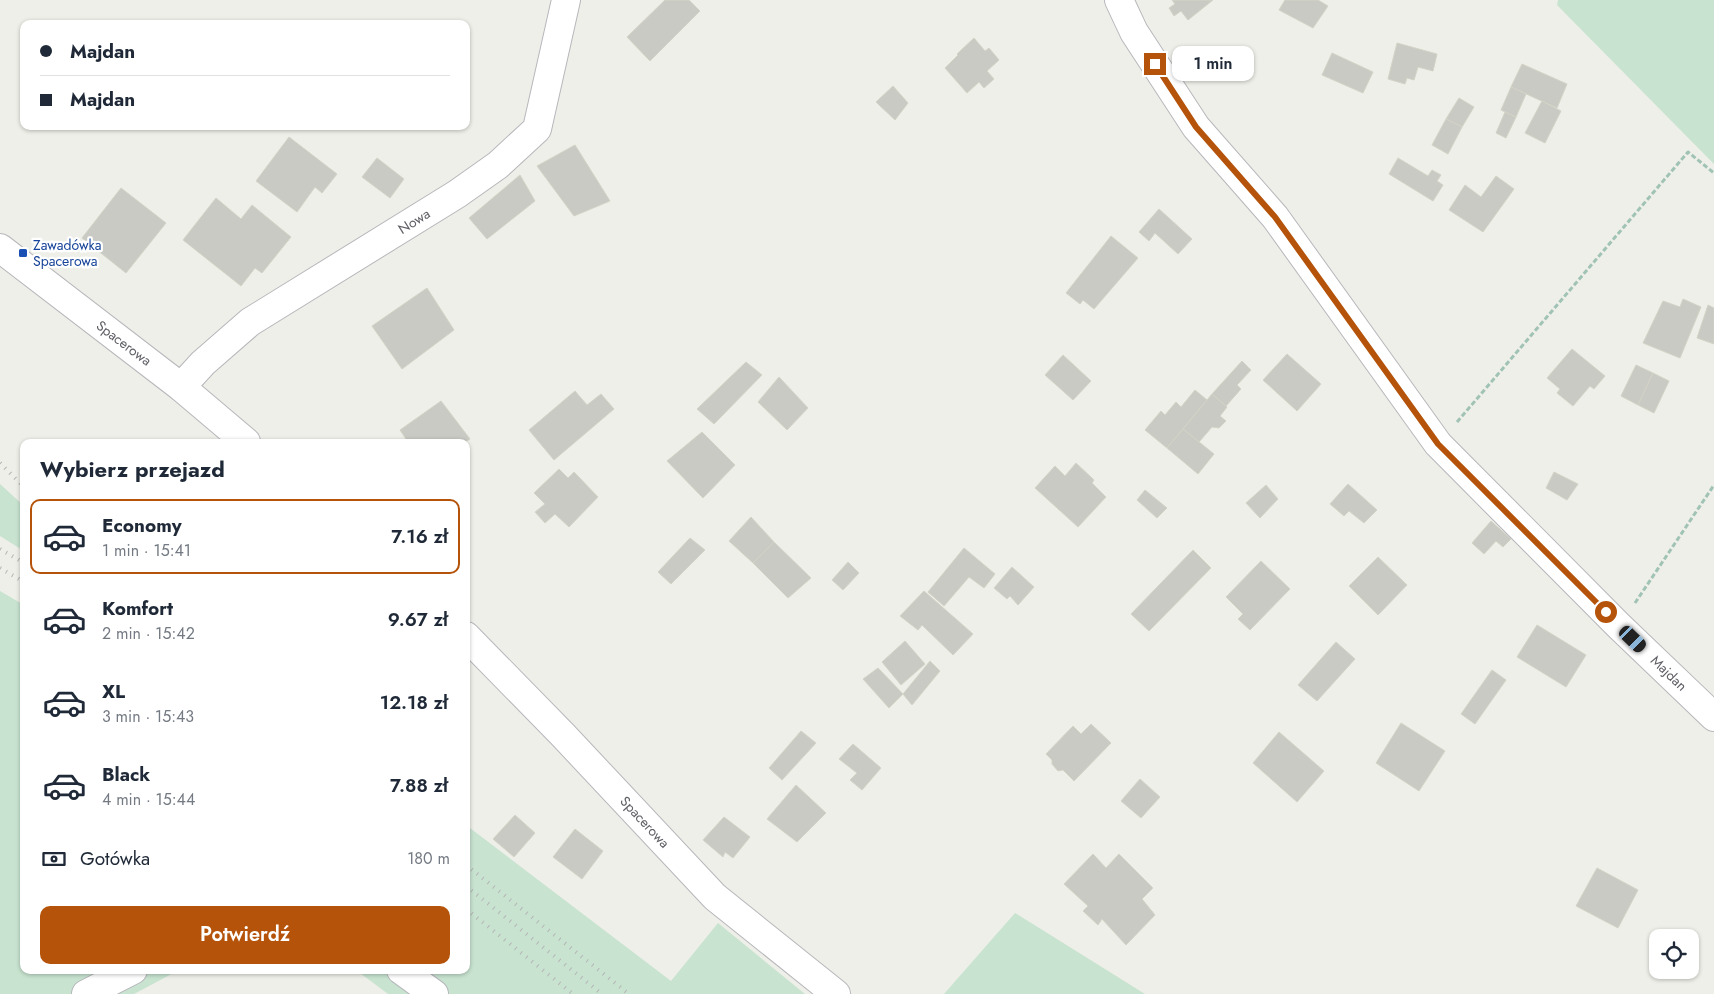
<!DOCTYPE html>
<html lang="pl">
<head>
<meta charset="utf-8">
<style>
	body { margin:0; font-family:Jost,sans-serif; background:#f2f2f3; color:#1f2937; height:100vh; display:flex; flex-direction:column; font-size:19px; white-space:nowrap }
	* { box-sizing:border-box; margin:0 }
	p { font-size:16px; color:#747a83 }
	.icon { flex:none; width:28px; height:28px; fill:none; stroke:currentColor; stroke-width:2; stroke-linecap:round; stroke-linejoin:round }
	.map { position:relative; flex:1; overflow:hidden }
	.details { position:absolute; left:20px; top:439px; width:450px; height:535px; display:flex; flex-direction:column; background:#fff; border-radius:10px; box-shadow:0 1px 4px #0004 }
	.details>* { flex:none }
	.guide { position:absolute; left:20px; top:20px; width:450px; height:110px; border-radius:10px; box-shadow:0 1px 4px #0004; display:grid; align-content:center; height:110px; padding:0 20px; background:#fff }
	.buttons { position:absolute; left:1649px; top:929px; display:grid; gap:10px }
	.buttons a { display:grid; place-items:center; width:50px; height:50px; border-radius:10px; background:#fff; box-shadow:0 1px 4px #0004; font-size:25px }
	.end { position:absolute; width:22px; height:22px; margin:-11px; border:6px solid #b45309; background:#fff; box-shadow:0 0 0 2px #fff }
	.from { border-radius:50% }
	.bubble { position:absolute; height:35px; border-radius:10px; background:#fff; box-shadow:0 1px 4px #0004; font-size:16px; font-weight:600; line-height:35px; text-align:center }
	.car { position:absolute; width:15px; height:30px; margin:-15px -8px; border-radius:6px; box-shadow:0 0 4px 1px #0007; background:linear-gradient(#222 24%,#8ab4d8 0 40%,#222 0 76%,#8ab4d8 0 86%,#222 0) }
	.guide b { display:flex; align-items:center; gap:18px; height:48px; font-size:19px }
	.guide b+b { border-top:1px solid #e0e1e3 }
	.guide i { width:12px; height:12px; background:#1f2937 }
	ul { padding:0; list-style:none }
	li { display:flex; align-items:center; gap:15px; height:75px; margin:0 10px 8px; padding:0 10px; border:2px solid transparent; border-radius:10px }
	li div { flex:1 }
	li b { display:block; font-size:19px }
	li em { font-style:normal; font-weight:600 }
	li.active { border-color:#b45309 }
	li>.icon { width:45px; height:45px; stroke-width:1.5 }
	h2 { padding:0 20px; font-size:22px; line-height:60px }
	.pay { display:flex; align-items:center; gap:12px; height:55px; padding:0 20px; font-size:19px }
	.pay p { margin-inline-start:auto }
	.button { display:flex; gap:10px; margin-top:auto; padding:10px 20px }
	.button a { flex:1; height:58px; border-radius:10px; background:#b45309; color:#fff; font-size:20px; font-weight:600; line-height:58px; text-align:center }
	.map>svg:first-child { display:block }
	.green { fill:#c8e3d0 }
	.building { fill:#cacac4; stroke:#d3d3c6 }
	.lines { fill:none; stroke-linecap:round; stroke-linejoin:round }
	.minor-casing { stroke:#b7b7bc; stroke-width:30 }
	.tertiary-casing { stroke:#b7b7bc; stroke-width:30 }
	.path { stroke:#a1c3b6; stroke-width:3; stroke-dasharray:5 2.5; stroke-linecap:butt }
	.minor { stroke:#fff; stroke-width:28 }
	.tertiary { stroke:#fff; stroke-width:28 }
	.rail { stroke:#b5b5b6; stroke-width:4; stroke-dasharray:1 6; stroke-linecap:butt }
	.route { stroke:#b45309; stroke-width:6 }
	.transit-dot { fill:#1a4fb4; stroke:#fff; stroke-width:2 }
	.labels { text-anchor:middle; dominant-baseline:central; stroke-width:4.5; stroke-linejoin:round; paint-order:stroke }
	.street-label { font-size:14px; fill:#5f6066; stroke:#fff }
	.transit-label { font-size:14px; fill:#164399; stroke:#fff; text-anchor:start }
</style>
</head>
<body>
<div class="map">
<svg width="1714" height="994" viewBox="0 0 1714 994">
	<rect width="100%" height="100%" fill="#eeefe8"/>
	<g class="green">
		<polygon points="1558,0 1714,0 1714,164 1557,5"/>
		<polygon points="0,484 24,506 24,551 0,536"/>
		<polygon points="0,591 24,605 24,970 179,970 134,994 0,994"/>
		<polygon points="466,825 671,981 718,923 805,994 388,994 356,970 466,970"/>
		<polygon points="1015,913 1145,994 944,994"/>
	</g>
	<g class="building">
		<polygon points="665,0 689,0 700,11 650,61 627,37"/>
		<polygon points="1172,0 1213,0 1188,20 1181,11 1174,16 1169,8 1175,4"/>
		<polygon points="1285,0 1318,0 1328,6 1313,28 1279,10"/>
		<polygon points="974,38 985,51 989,48 999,60 987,71 994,79 984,88 979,82 967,93 945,68 958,55 957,54"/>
		<polygon points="1397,43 1437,54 1433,71 1418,67 1414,80 1407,78 1405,84 1388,79"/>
		<polygon points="1332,53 1373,72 1363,93 1322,75"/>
		<polygon points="1522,64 1567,84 1557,108 1511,87"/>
		<polygon points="893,86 908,103 895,120 876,102"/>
		<polygon points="1511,87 1526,94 1516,117 1501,110"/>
		<polygon points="1459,98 1474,107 1462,127 1446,119"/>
		<polygon points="1542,101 1561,111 1545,143 1525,133"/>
		<polygon points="1505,112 1516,117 1506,138 1496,133"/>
		<polygon points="1446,119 1462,127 1448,154 1432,145"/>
		<polygon points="289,137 337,174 322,193 315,187 297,212 256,181"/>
		<polygon points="575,145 610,201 574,216 537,166"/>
		<polygon points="377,158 404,179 390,198 362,177"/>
		<polygon points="1398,158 1428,176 1432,170 1441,175 1437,181 1443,185 1433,201 1389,174"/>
		<polygon points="520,175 535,201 487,239 469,218"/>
		<polygon points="1496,176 1514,189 1483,232 1449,210 1465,185 1481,197"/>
		<polygon points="121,188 166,223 126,273 82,238"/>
		<polygon points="216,198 241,219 252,205 291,237 262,273 255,268 241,286 183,240"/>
		<polygon points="1159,209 1192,239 1178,254 1155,233 1149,241 1139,232"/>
		<polygon points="1111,236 1138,258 1094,309 1083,300 1080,304 1066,293"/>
		<polygon points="427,288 454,330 402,369 372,326"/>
		<polygon points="1683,299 1701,307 1680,358 1643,343 1663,301 1680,307"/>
		<polygon points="1708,305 1714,308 1714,344 1697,338"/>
		<polygon points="1572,349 1605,376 1594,389 1590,386 1573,406 1557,393 1560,389 1547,378"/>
		<polygon points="1287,354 1321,384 1297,411 1263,380"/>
		<polygon points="1063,355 1091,381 1073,400 1045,375"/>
		<polygon points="1242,361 1251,370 1237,385 1241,389 1226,406 1212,394"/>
		<polygon points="746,362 762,375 714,424 697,409"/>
		<polygon points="1636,365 1653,373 1638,405 1621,396"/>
		<polygon points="1653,373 1669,381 1654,413 1638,405"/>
		<polygon points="779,377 808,408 787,430 758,402"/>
		<polygon points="1195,390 1207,400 1167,448 1145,430 1161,411 1165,415 1176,402 1181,407"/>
		<polygon points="575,391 587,405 601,394 614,409 554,460 529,430"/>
		<polygon points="1212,394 1227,407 1220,416 1226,421 1219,428 1212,427 1199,442 1183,429"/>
		<polygon points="441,401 470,439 465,442 408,442 400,430"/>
		<polygon points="1183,429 1214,454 1198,474 1167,448"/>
		<polygon points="702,432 735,465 703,498 667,461"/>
		<polygon points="1076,463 1094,480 1092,483 1106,497 1078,527 1035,488 1055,466 1065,476"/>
		<polygon points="559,469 568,478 574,472 598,497 569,527 555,514 545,523 535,512 545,504 534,493"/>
		<polygon points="1554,472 1578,484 1567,500 1546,488"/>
		<polygon points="1348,484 1377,510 1364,523 1349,511 1344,516 1330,504"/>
		<polygon points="1266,485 1278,499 1260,518 1246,503"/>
		<polygon points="1145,490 1167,508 1157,518 1137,500"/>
		<polygon points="751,517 774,542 753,563 729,541"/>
		<polygon points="1491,521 1511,539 1503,547 1496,541 1484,554 1472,543"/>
		<polygon points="690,538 705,550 671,584 658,572"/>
		<polygon points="774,542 811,578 788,598 753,563"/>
		<polygon points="964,548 995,574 984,588 969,577 944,606 928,592"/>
		<polygon points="1193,550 1211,568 1149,631 1131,614"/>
		<polygon points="1378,557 1407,585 1378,615 1349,586"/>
		<polygon points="1261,561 1290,589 1250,630 1238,619 1243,614 1226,597"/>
		<polygon points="848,562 859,573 843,590 832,580"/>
		<polygon points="1012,567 1034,587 1018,605 1010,596 1007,599 994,588"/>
		<polygon points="924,591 973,634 953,655 922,625 918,630 900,616"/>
		<polygon points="1537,625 1586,655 1566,687 1517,657"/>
		<polygon points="905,641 925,664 901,685 882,662"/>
		<polygon points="1336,642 1355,659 1317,701 1298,685"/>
		<polygon points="930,661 940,671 912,705 903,694"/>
		<polygon points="878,668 903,694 889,708 863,679"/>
		<polygon points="1492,670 1506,680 1475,724 1461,714"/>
		<polygon points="1401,723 1445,751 1419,791 1376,763"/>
		<polygon points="1091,724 1111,743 1074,781 1063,770 1058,771 1052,764 1052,760 1046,754 1073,726 1081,734"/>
		<polygon points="801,731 816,743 782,780 769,768"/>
		<polygon points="1279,732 1324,771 1297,802 1253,763"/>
		<polygon points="853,744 881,768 862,790 850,780 857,773 839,759"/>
		<polygon points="1140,779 1160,797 1141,818 1121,801"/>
		<polygon points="796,785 826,813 797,842 767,819"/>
		<polygon points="515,815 535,833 514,857 493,839"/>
		<polygon points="724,817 750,837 733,858 725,852 723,857 703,840"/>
		<polygon points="575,829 603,851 582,879 553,857"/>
		<polygon points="1093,854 1106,868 1119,854 1153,888 1142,899 1155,915 1126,945 1102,919 1098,925 1083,911 1088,906 1064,884"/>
		<polygon points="1597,868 1638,890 1618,928 1576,906"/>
	</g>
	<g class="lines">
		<g class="minor-casing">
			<g id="minor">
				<polyline points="1119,0 1134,32 1196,127 1275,217 1438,444 1619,626 1714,717"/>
				<polyline points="0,248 181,387 246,442"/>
				<polyline points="181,387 203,363 250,322 457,194 498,165 537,129 566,0"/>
				<polyline points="466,636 563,735 715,897 836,994"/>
			</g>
		</g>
		<g class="tertiary-casing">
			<g id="tertiary">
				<polyline points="401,970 434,994"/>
				<polyline points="86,994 133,970"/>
			</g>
		</g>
		<g class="path">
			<polyline points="1457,422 1688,152 1714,173"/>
			<polyline points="1635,603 1714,485"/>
		</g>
		<use href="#minor" class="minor"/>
		<use href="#tertiary" class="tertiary"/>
		<g class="rail">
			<polyline points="0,463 24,487"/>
			<polyline points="0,549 24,563"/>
			<polyline points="0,568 24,582"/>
			<polyline points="466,865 629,994"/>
			<polyline points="466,886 602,994"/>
			<polyline points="466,909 573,994"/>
		</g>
	</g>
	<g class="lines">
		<polyline class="route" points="1155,64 1196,127 1275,217 1438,444 1606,612"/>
	</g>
	<rect class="transit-dot" x="18" y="248" width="10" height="10" rx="2.5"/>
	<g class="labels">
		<g class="street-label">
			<text transform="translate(414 221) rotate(-32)">Nowa</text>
			<text transform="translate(124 343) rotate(37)">Spacerowa</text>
			<text transform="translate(1669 673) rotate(44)">Majdan</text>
			<text transform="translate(645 822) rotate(47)">Spacerowa</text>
		</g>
		<g class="transit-label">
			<text x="33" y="245">Zawadówka<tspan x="33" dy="16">Spacerowa</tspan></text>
		</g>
	</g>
</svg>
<div class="buttons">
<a><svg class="icon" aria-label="locate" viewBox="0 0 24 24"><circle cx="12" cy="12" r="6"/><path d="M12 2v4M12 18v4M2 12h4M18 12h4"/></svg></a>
</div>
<i class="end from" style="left:1606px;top:612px"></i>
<i class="end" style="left:1155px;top:64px"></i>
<div class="bubble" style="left:1172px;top:46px;width:82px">1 min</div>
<i class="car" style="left:1633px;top:639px;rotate:134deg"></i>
<div class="guide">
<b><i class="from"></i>Majdan</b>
<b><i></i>Majdan</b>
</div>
<section class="details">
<h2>Wybierz przejazd</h2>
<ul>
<li class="active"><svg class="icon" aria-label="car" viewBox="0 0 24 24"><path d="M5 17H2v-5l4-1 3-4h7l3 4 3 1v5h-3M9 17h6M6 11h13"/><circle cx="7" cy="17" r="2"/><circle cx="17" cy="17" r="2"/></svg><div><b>Economy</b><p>1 min · 15:41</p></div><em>7.16 zł</em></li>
<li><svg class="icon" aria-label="car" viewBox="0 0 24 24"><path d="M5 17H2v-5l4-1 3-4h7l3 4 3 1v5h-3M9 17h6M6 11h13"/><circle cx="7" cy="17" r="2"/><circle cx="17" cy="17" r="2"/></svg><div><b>Komfort</b><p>2 min · 15:42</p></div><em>9.67 zł</em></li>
<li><svg class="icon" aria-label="car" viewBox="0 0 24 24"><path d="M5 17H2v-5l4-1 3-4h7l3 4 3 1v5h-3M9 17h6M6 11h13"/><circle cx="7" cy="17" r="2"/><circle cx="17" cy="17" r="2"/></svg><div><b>XL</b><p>3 min · 15:43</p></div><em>12.18 zł</em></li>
<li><svg class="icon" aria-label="car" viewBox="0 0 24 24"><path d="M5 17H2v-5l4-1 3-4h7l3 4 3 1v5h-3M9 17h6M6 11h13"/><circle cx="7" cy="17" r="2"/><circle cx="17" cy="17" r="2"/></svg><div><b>Black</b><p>4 min · 15:44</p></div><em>7.88 zł</em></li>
</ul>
<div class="pay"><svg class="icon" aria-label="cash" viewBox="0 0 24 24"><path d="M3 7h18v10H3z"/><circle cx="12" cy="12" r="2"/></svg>Gotówka<p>180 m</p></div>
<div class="button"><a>Potwierdź</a></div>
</section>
</div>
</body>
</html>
